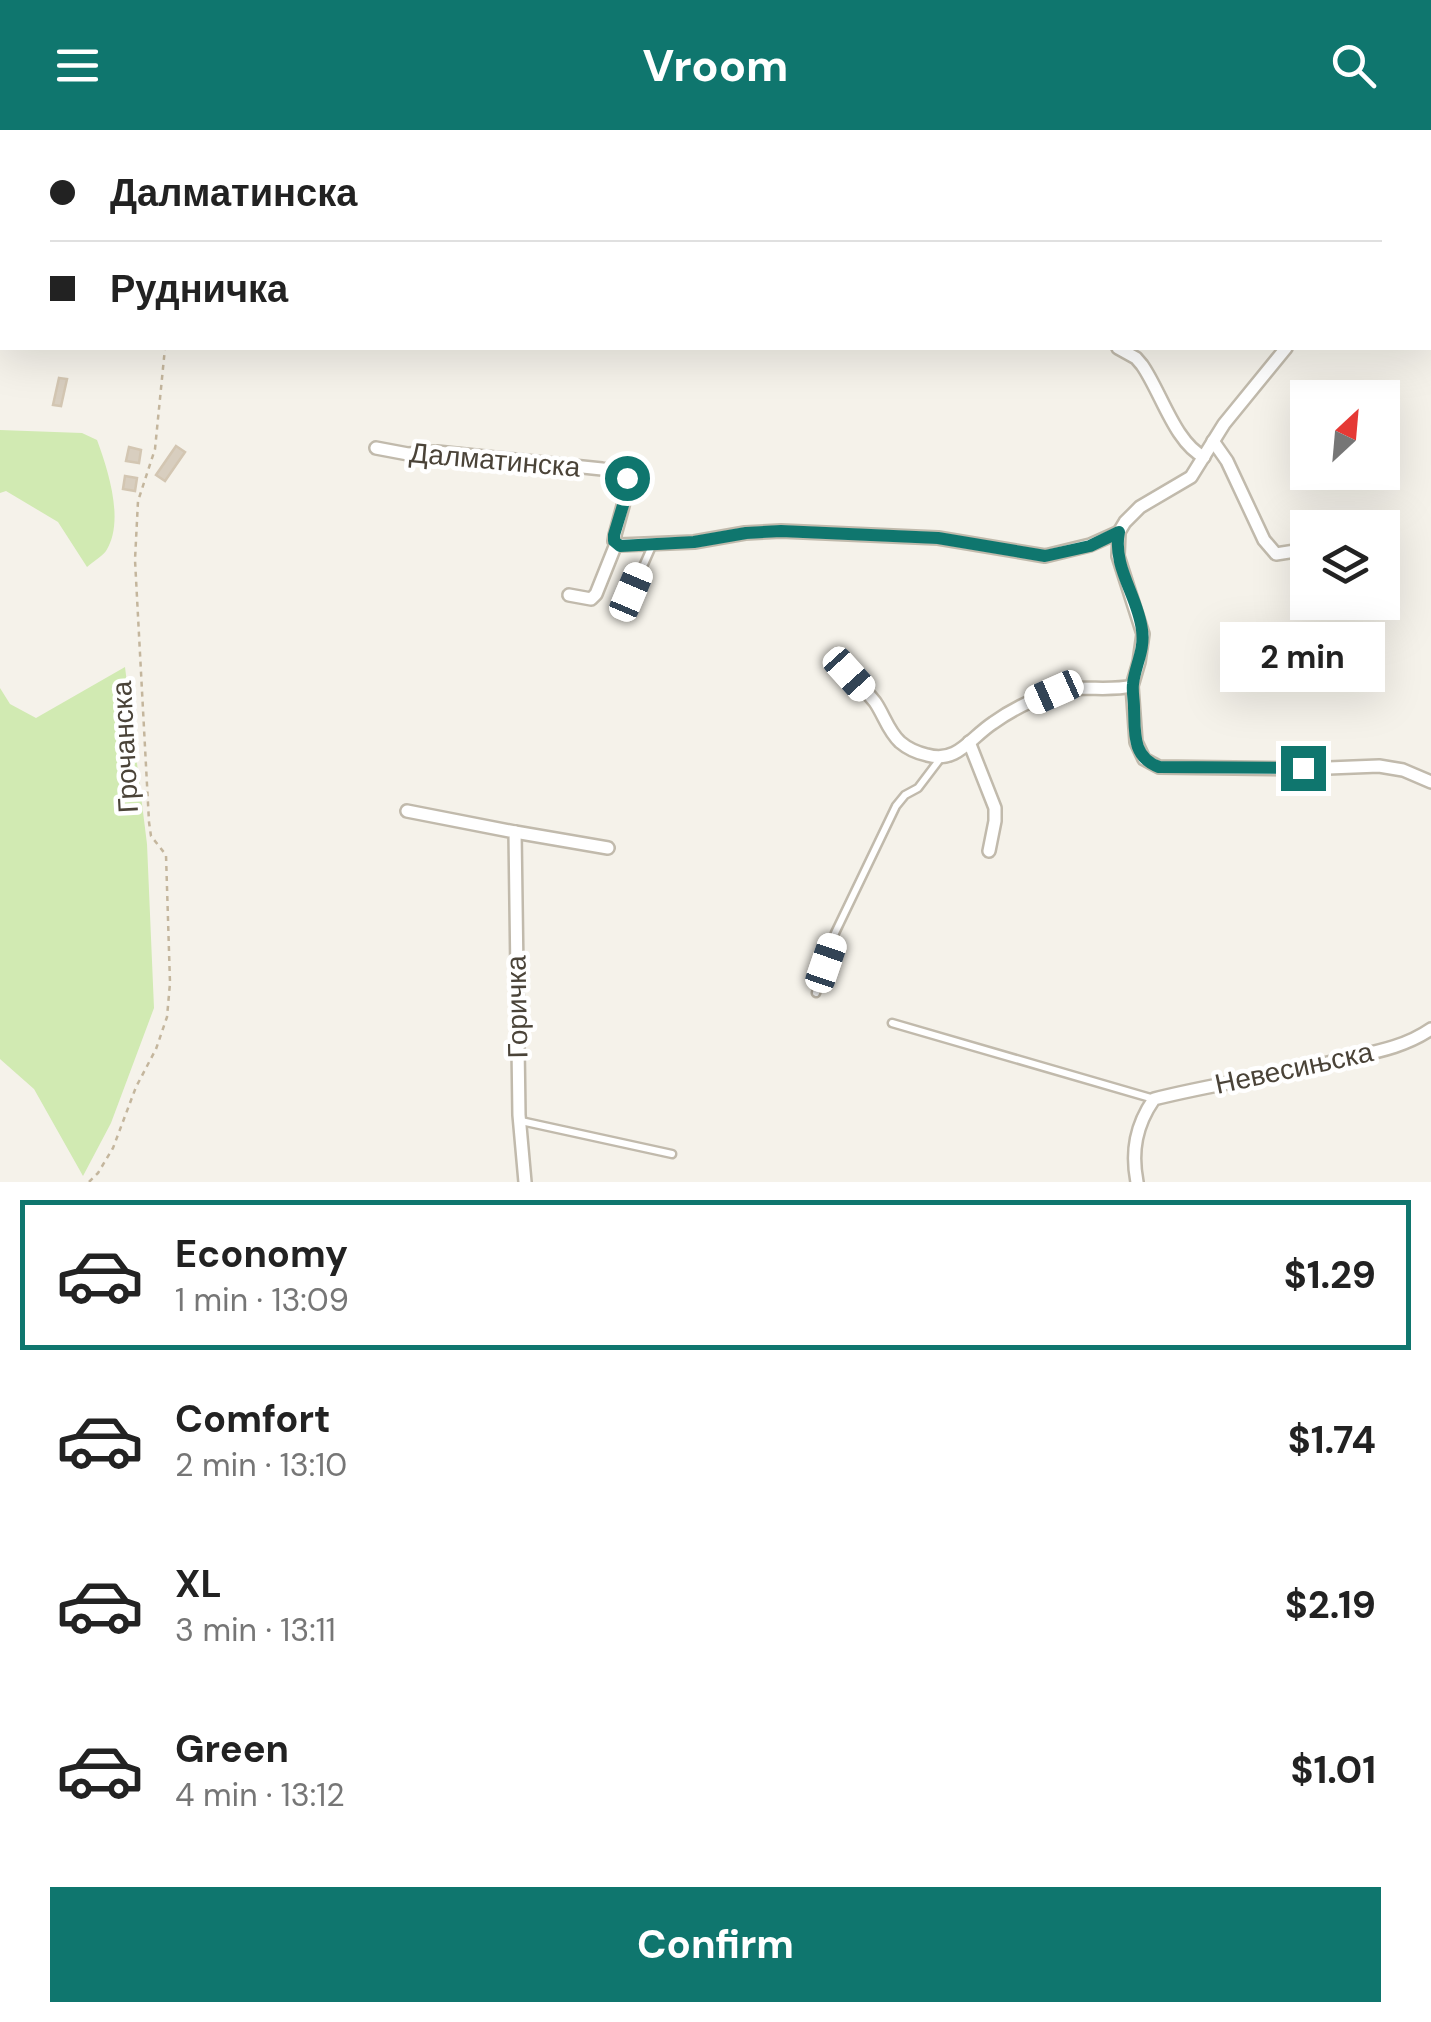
<!DOCTYPE html>
<html lang="en">
<head>
<meta charset="utf-8">
<style>
	body { margin:0; font-family:"DM Sans",sans-serif; background:#f6f6f6; color:#222; height:100vh; display:flex; flex-direction:column; font-size:38px; white-space:nowrap }
	* { box-sizing:border-box; margin:0 }
	p { font-size:32px; color:#767676 }
	.icon { flex:none; width:55px; height:55px; fill:none; stroke:currentColor; stroke-width:2; stroke-linecap:round; stroke-linejoin:round }
	.map { position:relative; height:1052px; overflow:hidden }
	.side { display:flex; flex-direction:column; background:#fff; flex:1 }
	.side>* { flex:none }
	.hud { position:absolute; left:0px; top:0px; width:1432px; height:220px; box-shadow:0 10px 40px #0002; display:grid; align-content:center; height:220px; padding:0 50px; background:#fff }
	.needle { width:65px; rotate:26deg }
	.controls { position:absolute; left:1290px; top:250px; display:grid; gap:20px }
	.controls a { display:grid; place-items:center; width:110px; height:110px; border-radius:0px; background:#fff; box-shadow:0 10px 40px #0002; font-size:50px }
	.end { position:absolute; width:45px; height:45px; margin:-22px; border:12px solid #0f766e; background:#fff; box-shadow:0 0 0 5px #fff }
	.from { border-radius:50% }
	.bubble { position:absolute; height:70px; border-radius:0px; background:#fff; box-shadow:0 10px 40px #0002; font-size:32px; font-weight:700; line-height:70px; text-align:center }
	.car { position:absolute; width:30px; height:60px; margin:-30px -15px; border-radius:12px; box-shadow:0 0 8px 2px #0007; background:linear-gradient(#fff 24%,#345 0 40%,#fff 0 76%,#345 0 86%,#fff 0) }
	.hud b { display:flex; align-items:center; gap:35px; height:95px; font-size:38px }
	.hud b+b { border-top:2px solid #e0e0e0 }
	.hud i { width:25px; height:25px; background:#222 }
	ul { padding:18px 0 0; list-style:none }
	li { display:flex; align-items:center; gap:30px; height:150px; margin:0 20px 15px; padding:0 30px; border:5px solid transparent; border-radius:0px }
	li div { flex:1 }
	li b { display:block; font-size:38px }
	li em { font-style:normal; font-weight:700 }
	li.current { border-color:#0f766e }
	li>.icon { width:90px; height:90px; stroke-width:1.5 }
	.cta { display:flex; gap:20px; margin-top:auto; padding:20px 50px }
	.cta a { flex:1; height:115px; border-radius:0px; background:#0f766e; color:#fff; font-size:40px; font-weight:700; line-height:115px; text-align:center }
	header { display:flex; justify-content:space-between; align-items:center; height:130px; padding:0 50px; background:#0f766e; color:#fff; font-size:45px; font-weight:700 }
	.map>svg:first-child { display:block }
	.residential { fill:#e9e4d8 }
	.green { fill:#d1eab2 }
	.building { fill:#d8cebf; stroke:#d3c6b2; stroke-width:2.5 }
	.lines { fill:none; stroke-linecap:round; stroke-linejoin:round }
	.lane-casing { stroke:#c1baac; stroke-width:11 }
	.street-casing { stroke:#c1baac; stroke-width:16 }
	.path { stroke:#c4b69d; stroke-width:2.5; stroke-dasharray:5 5; stroke-linecap:butt }
	.lane { stroke:#fff; stroke-width:6 }
	.street { stroke:#fff; stroke-width:11 }
	.route { stroke:#0f766e; stroke-width:12 }
	.labels { text-anchor:middle; dominant-baseline:central; stroke-width:9; stroke-linejoin:round; paint-order:stroke }
	.street-label { font-size:28px; fill:#4a4338; stroke:#fff }
</style>
</head>
<body>
<header><svg class="icon" aria-label="menu" viewBox="0 0 24 24"><path d="M4 6h16M4 12h16M4 18h16"/></svg>Vroom<svg class="icon" aria-label="search" viewBox="0 0 24 24"><circle cx="10" cy="10" r="6"/><path d="M15 15l6 6"/></svg></header>
<div class="map">
<svg width="1431" height="1052" viewBox="0 0 1431 1052">
	<rect width="100%" height="100%" fill="#f5f2ea"/>
	<polygon class="residential" points="820,0 1035,0 1029,2 820,2"/>
	<g class="green">
		<polygon points="0,0 139,0 139,2 2,2 2,163 0,163"/>
		<path d="M0,300L82,303L97,310C108,340 125,391 106,421C102,426 93,432 87,437L58,392L6,361L0,363Z"/>
		<polygon points="125,537 147,714 154,878 111,993 83,1046 34,959 0,929 0,558 10,574 36,588"/>
	</g>
	<g class="building">
		<polygon points="59,248 67,249 61,276 53,275"/>
		<polygon points="176,316 185,322 165,351 156,345"/>
		<polygon points="129,317 141,320 139,333 126,331"/>
		<polygon points="125,346 137,348 135,361 123,359"/>
	</g>
	<g class="lines">
		<g class="lane-casing">
			<g id="lane">
				<polyline points="622,484 652,416"/>
				<polyline points="816,863 835,803 896,676 905,665 918,658 940,629"/>
				<polyline points="892,893 1154,969"/>
				<polyline points="521,991 672,1024"/>
			</g>
		</g>
		<g class="street-casing">
			<g id="street">
				<polyline points="1289,0 1289,2"/>
				<polyline points="1393,0 1394,2"/>
				<polyline points="1430,89 1431,92"/>
				<path d="M1118,218L1136,228L1142,235C1161,262 1175,313 1204,327"/>
				<polyline points="1286,218 1224,294 1191,347 1140,377 1125,392 1119,402 1118,426 1143,504 1139,532 1132,556 1136,612 1144,629 1159,637 1303,639 1379,636 1403,640 1431,652"/>
				<polyline points="1213,311 1227,331 1264,410 1276,424 1308,419"/>
				<path d="M376,318L408,324L437,322L602,339C613,341 627,342 629,354L615,405L614,411L620,415L694,412L745,403L781,401L938,408L1045,426L1090,415L1119,402"/>
				<polyline points="569,465 591,469 596,464 616,414"/>
				<path d="M849,544C858,553 867,562 875,572C884,585 888,601 900,612C907,618 918,623 927,625C957,634 970,608 993,593C1011,580 1034,569 1055,562C1078,554 1107,562 1132,556"/>
				<polyline points="969,612 995,678 995,691 989,721"/>
				<polyline points="407,681 515,702 519,985 525,1052"/>
				<polyline points="515,702 608,718"/>
				<path d="M1137,1052C1131,1021 1136,995 1154,969C1217,953 1281,945 1344,929C1375,922 1405,917 1431,899"/>
			</g>
		</g>
		<g class="path">
			<polyline points="263,2 267,0"/>
			<polyline points="89,1052 98,1043 113,1018 136,957 156,919 167,887 170,853 166,725 151,706 149,692 135,430 138,371 155,319 165,218"/>
		</g>
		<use href="#lane" class="lane"/>
		<use href="#street" class="street"/>
	</g>
	<g class="lines">
		<path class="route" d="M627,348V362L614,405V411L620,416L694,412L746,403L781,401L938,408L1045,426L1090,416L1119,402C1112,437 1138,466 1142,500C1145,520 1135,536 1133,554C1132,561 1134,570 1134,578C1135,603 1132,627 1159,637L1303,638"/>
	</g>
	<g class="labels">
		<g class="street-label">
			<text transform="translate(495 330) rotate(5)">Далматинска</text>
			<text transform="translate(125 617) rotate(-93)">Грочанска</text>
			<text transform="translate(517 877) rotate(-91)">Горичка</text>
			<text transform="translate(1294 938) rotate(-12)">Невесињска</text>
		</g>
	</g>
</svg>
<div class="controls">
<a><svg class="needle" viewBox="-14 -14 28 28"><path d="M0-13l5 13h-10z" fill="#e53935"/><path d="M0 13l5-13h-10z" fill="#767676"/></svg></a>
<a><svg class="icon" aria-label="layers" viewBox="0 0 24 24"><path d="M12 4l9 5-9 5-9-5zM3 14l9 5 9-5"/></svg></a>
</div>
<i class="end from" style="left:627px;top:348px"></i>
<i class="end" style="left:1303px;top:638px"></i>
<div class="bubble" style="left:1220px;top:492px;width:165px">2 min</div>
<i class="car" style="left:631px;top:462px;rotate:23deg"></i>
<i class="car" style="left:849px;top:544px;rotate:138deg"></i>
<i class="car" style="left:1054px;top:562px;rotate:246deg"></i>
<i class="car" style="left:826px;top:833px;rotate:19deg"></i>
<div class="hud">
<b><i class="from"></i>Далматинска</b>
<b><i></i>Рудничка</b>
</div>
</div>
<section class="side">
<ul>
<li class="current"><svg class="icon" aria-label="car" viewBox="0 0 24 24"><path d="M5 17H2v-5l4-1 3-4h7l3 4 3 1v5h-3M9 17h6M6 11h13"/><circle cx="7" cy="17" r="2"/><circle cx="17" cy="17" r="2"/></svg><div><b>Economy</b><p>1 min · 13:09</p></div><em>$1.29</em></li>
<li><svg class="icon" aria-label="car" viewBox="0 0 24 24"><path d="M5 17H2v-5l4-1 3-4h7l3 4 3 1v5h-3M9 17h6M6 11h13"/><circle cx="7" cy="17" r="2"/><circle cx="17" cy="17" r="2"/></svg><div><b>Comfort</b><p>2 min · 13:10</p></div><em>$1.74</em></li>
<li><svg class="icon" aria-label="car" viewBox="0 0 24 24"><path d="M5 17H2v-5l4-1 3-4h7l3 4 3 1v5h-3M9 17h6M6 11h13"/><circle cx="7" cy="17" r="2"/><circle cx="17" cy="17" r="2"/></svg><div><b>XL</b><p>3 min · 13:11</p></div><em>$2.19</em></li>
<li><svg class="icon" aria-label="car" viewBox="0 0 24 24"><path d="M5 17H2v-5l4-1 3-4h7l3 4 3 1v5h-3M9 17h6M6 11h13"/><circle cx="7" cy="17" r="2"/><circle cx="17" cy="17" r="2"/></svg><div><b>Green</b><p>4 min · 13:12</p></div><em>$1.01</em></li>
</ul>
<div class="cta"><a>Confirm</a></div>
</section>
</body>
</html>
